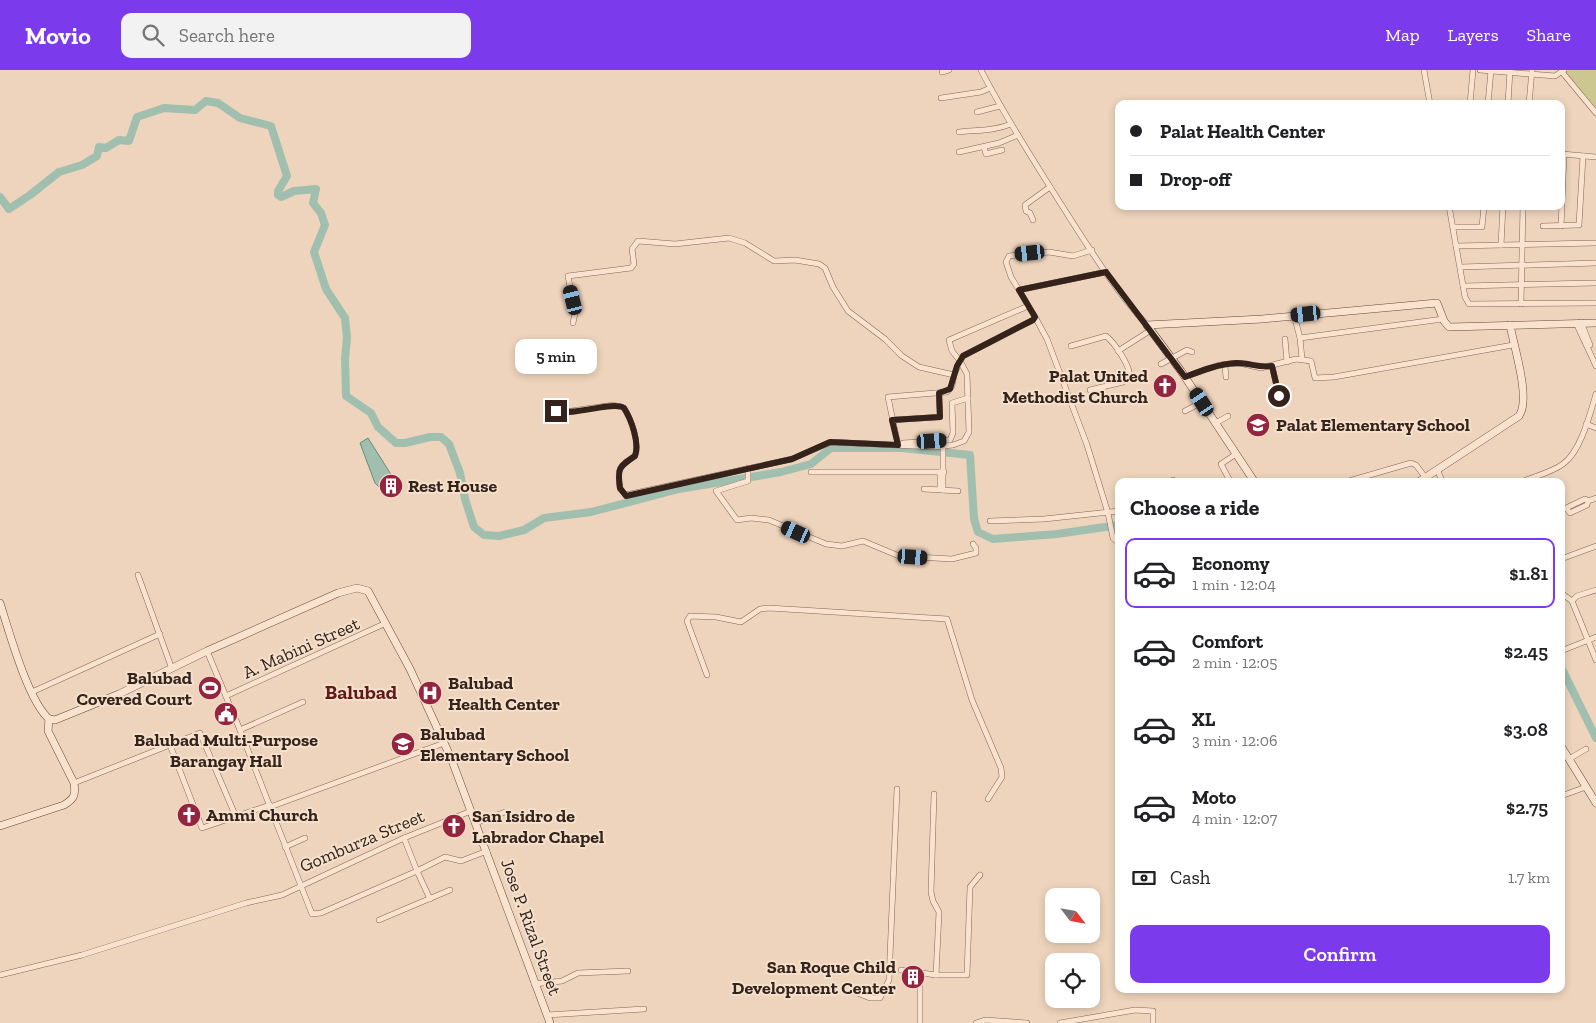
<!DOCTYPE html>
<html lang="en">
<head>
<meta charset="utf-8">
<style>
	body { margin:0; font-family:"Zilla Slab",serif; background:#f2f2f2; color:#202124; height:100vh; display:flex; flex-direction:column; font-size:19px; white-space:nowrap }
	* { box-sizing:border-box; margin:0 }
	p { font-size:16px; color:#757577 }
	.icon { flex:none; width:28px; height:28px; fill:none; stroke:currentColor; stroke-width:2; stroke-linecap:round; stroke-linejoin:round }
	.map { position:relative; flex:1; overflow:hidden }
	.side { position:absolute; left:1115px; top:408px; width:450px; height:515px; display:flex; flex-direction:column; background:#fff; border-radius:10px; box-shadow:0 2px 8px #0003 }
	.side>* { flex:none }
	.top-card { position:absolute; left:1115px; top:30px; width:450px; height:110px; border-radius:10px; box-shadow:0 2px 8px #0003; display:grid; align-content:center; height:110px; padding:0 15px; background:#fff }
	.needle { width:32px; rotate:121deg }
	.buttons { position:absolute; left:1045px; top:818px; display:grid; gap:10px }
	.buttons a { display:grid; place-items:center; width:55px; height:55px; border-radius:10px; background:#fff; box-shadow:0 2px 8px #0003; font-size:25px }
	.end { position:absolute; width:22px; height:22px; margin:-11px; border:6px solid #34221b; background:#fff; box-shadow:0 0 0 2px #fff }
	.from { border-radius:50% }
	.bubble { position:absolute; height:35px; border-radius:10px; background:#fff; box-shadow:0 2px 8px #0003; font-size:16px; font-weight:600; line-height:35px; text-align:center }
	.car { position:absolute; width:15px; height:30px; margin:-15px -8px; border-radius:6px; box-shadow:0 0 4px 1px #0007; background:linear-gradient(#222 24%,#8ab4d8 0 40%,#222 0 76%,#8ab4d8 0 86%,#222 0) }
	.top-card b { display:flex; align-items:center; gap:18px; height:48px; font-size:19px }
	.top-card b+b { border-top:1px solid #e0e0e0 }
	.top-card i { width:12px; height:12px; background:#202124 }
	ul { padding:0; list-style:none }
	li { display:flex; align-items:center; gap:15px; height:70px; margin:0 10px 8px; padding:0 5px; border:2px solid transparent; border-radius:10px }
	li div { flex:1 }
	li b { display:block; font-size:19px }
	li em { font-style:normal; font-weight:600 }
	li.active { border-color:#7c3aed }
	li>.icon { width:45px; height:45px; stroke-width:1.5 }
	h2 { padding:0 15px; font-size:22px; line-height:60px }
	.pay { display:flex; align-items:center; gap:12px; height:55px; padding:0 15px; font-size:19px }
	.pay p { margin-inline-start:auto }
	.cta { display:flex; gap:10px; margin-top:auto; padding:10px 15px }
	.cta a { flex:1; height:58px; border-radius:10px; background:#7c3aed; color:#fff; font-size:20px; font-weight:600; line-height:58px; text-align:center }
	header { display:flex; align-items:center; gap:30px; box-sizing:border-box; height:70px; padding:0 25px; background:#7c3aed; color:#fff }
	header strong { font-size:24px }
	nav { display:flex; gap:28px; margin-inline-start:auto; font-size:18px }
	.search { width:350px; height:45px; background:#f2f2f2; display:flex; align-items:center; gap:12px; box-sizing:border-box; padding:0 18px; border-radius:10px; color:#757577; font-size:19px }
	.map>svg:first-child { display:block }
	.green { fill:#ccc690 }
	.water { fill:#a0bfaf; stroke:#688c7b }
	.lines { fill:none; stroke-linecap:round; stroke-linejoin:round }
	.river { stroke:#a0bfaf; stroke-width:8 }
	.street-casing { stroke:#856556; stroke-width:6 }
	.secondary-casing { stroke:#674639; stroke-width:8 }
	.street { stroke:#f9e3cf; stroke-width:5 }
	.secondary { stroke:#f9e3cf; stroke-width:7 }
	.route { stroke:#34221b; stroke-width:6 }
	.labels { text-anchor:middle; dominant-baseline:central; stroke-width:4; stroke-linejoin:round; paint-order:stroke }
	.poi-label { font-size:18px; font-weight:bold; fill:#34221b; stroke:#f5e0cc; text-anchor:start }
	.street-label { font-size:18px; fill:#34221b; stroke:#f5e0cc }
	.quarter-label { font-size:20px; font-weight:bold; fill:#611a1a; stroke:#f5e0cc }
</style>
</head>
<body>
<header>
<strong>Movio</strong>
<div class="search"><svg class="icon" aria-label="search" viewBox="0 0 24 24"><circle cx="10" cy="10" r="6"/><path d="M15 15l6 6"/></svg>Search here</div>
<nav><a>Map</a><a>Layers</a><a>Share</a></nav>
</header>
<div class="map">
<svg width="1596" height="953" viewBox="0 0 1596 953">
	<rect width="100%" height="100%" fill="#eed4bc"/>
	<polygon class="green" points="1564,0 1596,0 1596,43 1562,2"/>
	<polygon class="water" points="368,368 392,406 392,410 385,412 382,420 375,413 360,373"/>
	<g class="lines">
		<g class="river">
			<polyline points="0,127 9,139 30,125 59,102 82,95 97,86 99,77 106,78 119,70 129,71 137,47 164,38 195,40 206,31 218,33 240,48 271,56 287,106 278,121 278,125 281,127 294,121 316,119 313,133 321,143 325,155 314,182 326,219 345,248 347,268 345,289 346,326 371,343 378,357 396,373 405,373 430,367 441,367 449,374 460,403 465,429 474,457 484,465 499,466 524,460 544,448 591,442 679,419 781,402 811,394 831,378 902,378 970,385 974,449 978,462 993,469 1057,464 1119,455"/>
			<polyline points="1561,597 1596,668"/>
		</g>
		<g class="street-casing">
			<g id="street">
				<path d="M981,0C1004,45 1032,88 1059,131C1086,173 1113,218 1147,255"/>
				<polyline points="1424,0 1430,34"/>
				<polyline points="1480,0 1555,6 1564,0"/>
				<polyline points="942,2 949,0"/>
				<polyline points="1562,2 1596,43"/>
				<polyline points="941,28 981,22 990,18"/>
				<polyline points="1470,34 1473,0"/>
				<polyline points="1488,34 1491,0"/>
				<polyline points="1508,34 1510,0"/>
				<polyline points="1529,34 1532,0"/>
				<polyline points="977,42 1000,36"/>
				<path d="M959,62C977,60 994,61 1011,54"/>
				<polyline points="984,77 986,84 1002,80"/>
				<polyline points="959,82 999,73 1018,65"/>
				<polyline points="1562,84 1596,87"/>
				<polyline points="1449,136 1465,227 1469,234 1596,233"/>
				<polyline points="1033,150 1030,143 1026,141 1025,135 1050,117"/>
				<polyline points="1543,156 1579,155 1583,86"/>
				<polyline points="1561,156 1564,84"/>
				<polyline points="1454,157 1482,157 1484,136"/>
				<polyline points="1501,175 1503,136"/>
				<polyline points="1456,176 1596,173"/>
				<polyline points="1461,197 1596,193"/>
				<polyline points="1463,216 1596,213"/>
				<polyline points="1019,220 1011,207 1006,192 1009,186 1049,182 1073,186 1092,180"/>
				<polyline points="1521,234 1523,136"/>
				<polyline points="1294,245 1300,268 1302,289"/>
				<polyline points="1035,247 1047,269 1087,375 1108,443 1113,468 1119,473"/>
				<polyline points="1581,252 1590,275"/>
				<polyline points="573,253 575,243 568,206 631,198 634,194 632,179 638,171 675,174 729,168 745,173 774,191 795,190 819,194 825,198 833,217 848,241 885,269 902,286 919,297 954,305 960,291 952,281 949,270 1028,236"/>
				<polyline points="1576,253 1596,296"/>
				<polyline points="1300,268 1443,249"/>
				<polyline points="1285,269 1287,292"/>
				<path d="M1071,276L1106,266C1114,272 1132,298 1129,307L1123,312L1090,320"/>
				<polyline points="1118,281 1151,260"/>
				<polyline points="1161,294 1187,280 1192,282"/>
				<polyline points="1225,296 1226,307"/>
				<polyline points="1272,296 1279,326"/>
				<polyline points="1185,307 1219,295 1239,293 1261,298 1296,289 1311,291 1315,308 1334,307 1513,275"/>
				<path d="M551,337L557,342H564L614,335L624,338C631,349 640,373 635,386C618,397 617,398 620,419L626,425L792,389L831,372L934,377L953,375L964,371L969,362L967,304L960,291L963,286L1033,250L1035,247L1019,220L1106,202"/>
				<polyline points="1185,341 1202,332"/>
				<polyline points="892,350 940,347 939,323"/>
				<polyline points="1216,353 1228,346"/>
				<polyline points="1586,354 1596,358"/>
				<polyline points="903,373 950,370 953,363 952,333 968,328"/>
				<polyline points="898,375 888,327 947,322 952,316 954,305"/>
				<polyline points="748,398 748,411 716,421 737,450 751,448 769,450 826,474 842,476 863,471 899,486 952,489 976,483 976,478 973,474"/>
				<polyline points="1437,399 1442,411"/>
				<polyline points="811,402 944,402"/>
				<polyline points="940,402 940,419"/>
				<polyline points="1173,410 1173,411"/>
				<polyline points="1230,411 1221,394 1236,384"/>
				<polyline points="1349,411 1411,393 1416,395 1425,407"/>
				<path d="M1524,411C1536,406 1552,402 1563,394C1580,382 1589,348 1596,324"/>
				<polyline points="924,419 958,421"/>
				<polyline points="943,420 943,377"/>
				<polyline points="1588,431 1585,429 1566,438 1570,443 1587,435 1588,431 1596,428"/>
				<polyline points="990,451 1044,449 1119,441"/>
				<polyline points="1561,489 1596,476"/>
				<polyline points="138,505 172,599"/>
				<polyline points="1561,523 1572,531 1596,590"/>
				<polyline points="1572,531 1577,526 1596,520"/>
				<polyline points="207,581 240,660 312,844 321,843 417,801 430,829"/>
				<polyline points="1561,581 1596,567"/>
				<polyline points="707,605 687,551 690,546 716,547 741,552 760,539 769,538 947,549 972,630 1001,698 1002,707 988,729"/>
				<polyline points="32,622 160,564"/>
				<polyline points="226,626 386,553"/>
				<polyline points="240,660 303,632"/>
				<polyline points="170,675 202,758 270,735"/>
				<polyline points="1569,689 1586,679"/>
				<polyline points="74,713 200,663 236,747"/>
				<polyline points="934,724 931,822 933,831 939,842 936,905"/>
				<polyline points="1561,726 1586,717"/>
				<polyline points="270,737 444,673"/>
				<polyline points="476,753 505,742"/>
				<polyline points="404,768 417,801 445,787 461,791 487,781"/>
				<polyline points="285,777 305,768"/>
				<polyline points="379,850 450,820"/>
				<polyline points="901,900 936,905 967,905 970,817 980,805"/>
				<polyline points="920,903 920,953"/>
				<polyline points="0,905 82,885 246,833 282,825 404,768 471,741"/>
				<polyline points="534,914 562,911 578,903 628,901"/>
				<polyline points="855,922 870,928 880,928 889,910 897,719"/>
				<polyline points="547,945 644,939"/>
				<polyline points="976,953 985,950 1027,953"/>
				<polyline points="1060,953 1135,940 1153,941 1153,953"/>
			</g>
		</g>
		<g class="secondary-casing">
			<g id="secondary">
				<polyline points="1147,255 1262,249 1437,233 1444,251 1449,257 1596,253"/>
				<polyline points="1147,255 1181,301 1254,411"/>
				<path d="M1420,411L1519,346C1531,329 1514,277 1510,255"/>
				<path d="M0,533C9,561 28,631 49,649"/>
				<polyline points="49,649 55,650 119,624 207,581 338,523 357,518 368,521 410,599 451,688 550,953"/>
				<polyline points="1561,676 1596,733"/>
				<path d="M0,756L64,735C74,729 76,725 74,713L48,661L49,649"/>
			</g>
		</g>
		<use href="#street" class="street"/>
		<use href="#secondary" class="secondary"/>
	</g>
	<g class="lines">
		<path class="route" d="M556,341C575,346 612,331 624,338C631,349 640,373 635,386C619,397 617,398 620,418L626,426L792,389L830,372L898,375L892,350L940,347L939,323L950,319L957,296L963,286L1033,250L1035,247L1019,220L1106,202L1185,307C1203,300 1219,294 1237,293C1251,293 1258,298 1272,296L1279,326"/>
	</g>
	<defs>
		<g id="church-disc" transform="scale(1.25)"><circle r="9.5" fill="#95253e" stroke="#f5e0cc"/><path d="M-1.2-6h2.4v3.5h3.3v2.4h-3.3V6h-2.4V-.1h-3.3v-2.4h3.3Z" fill="#fff"/></g>
		<g id="school-disc" transform="scale(1.25)"><circle r="9.5" fill="#95253e" stroke="#f5e0cc"/><path d="M0-5L7-2L0 1L-7-2ZM-4 1L0 2.5L4 1V4Q0 6-4 4Z" fill="#fff"/></g>
		<g id="building-disc" transform="scale(1.25)"><circle r="9.5" fill="#95253e" stroke="#f5e0cc"/><path d="M-4-6H4V6H1V3H-1V6H-4ZM-2.5-4.3h1.7v1.8h-1.7ZM.8-4.3h1.7v1.8H.8ZM-2.5-1h1.7V.8h-1.7ZM.8-1h1.7V.8H.8Z" fill="#fff"/></g>
		<g id="stadium-disc" transform="scale(1.25)"><circle r="9.5" fill="#95253e" stroke="#f5e0cc"/><path d="M0-5a6.5 5 0 1 0 0 10a6.5 5 0 1 0 0-10ZM-3.5-1.8h7v3.6h-7Z" fill="#fff"/></g>
		<g id="hospital-disc" transform="scale(1.25)"><circle r="9.5" fill="#95253e" stroke="#f5e0cc"/><path d="M-5-5h3v3.5h4V-5h3V5h-3V1.5h-4V5h-3Z" fill="#fff"/></g>
		<g id="civic-disc" transform="scale(1.25)"><circle r="9.5" fill="#95253e" stroke="#f5e0cc"/><path d="M-.6-6.5H3V-4.5H.6V-3L4-1V1h2V6H-6V1h2V-1L-.6-3ZM-1.2 2.5V6h2.4V2.5Z" fill="#fff"/></g>
	</defs>
	<g fill-rule="evenodd">
		<use href="#church-disc" x="1165" y="316"/>
		<use href="#school-disc" x="1258" y="355"/>
		<use href="#building-disc" x="391" y="416"/>
		<use href="#stadium-disc" x="210" y="618"/>
		<use href="#hospital-disc" x="430" y="623"/>
		<use href="#civic-disc" x="226" y="644"/>
		<use href="#school-disc" x="403" y="674"/>
		<use href="#church-disc" x="189" y="745"/>
		<use href="#church-disc" x="454" y="756"/>
		<use href="#building-disc" x="913" y="907"/>
	</g>
	<g class="labels">
		<g class="poi-label">
			<text x="1148" y="306" text-anchor="end">Palat United<tspan x="1148" dy="21">Methodist Church</tspan></text>
			<text x="1276" y="355">Palat Elementary School</text>
			<text x="408" y="416">Rest House</text>
			<text x="192" y="608" text-anchor="end">Balubad<tspan x="192" dy="21">Covered Court</tspan></text>
			<text x="448" y="613">Balubad<tspan x="448" dy="21">Health Center</tspan></text>
			<text x="420" y="664">Balubad<tspan x="420" dy="21">Elementary School</tspan></text>
			<text x="226" y="670" text-anchor="middle">Balubad Multi-Purpose<tspan x="226" dy="21">Barangay Hall</tspan></text>
			<text x="206" y="745">Ammi Church</text>
			<text x="472" y="746">San Isidro de<tspan x="472" dy="21">Labrador Chapel</tspan></text>
			<text x="896" y="897" text-anchor="end">San Roque Child<tspan x="896" dy="21">Development Center</tspan></text>
		</g>
		<g class="street-label">
			<text transform="translate(301 578) rotate(-24)">A. Mabini Street</text>
			<text transform="translate(362 771) rotate(-23)">Gomburza Street</text>
			<text transform="translate(531 857) rotate(70)">Jose P. Rizal Street</text>
		</g>
		<g class="quarter-label">
			<text x="361" y="622">Balubad</text>
		</g>
	</g>
</svg>
<div class="buttons">
<a><svg class="needle" viewBox="-14 -14 28 28"><path d="M0-13l5 13h-10z" fill="#e53935"/><path d="M0 13l5-13h-10z" fill="#757577"/></svg></a>
<a><svg class="icon" aria-label="locate" viewBox="0 0 24 24"><circle cx="12" cy="12" r="6"/><path d="M12 2v4M12 18v4M2 12h4M18 12h4"/></svg></a>
</div>
<i class="end from" style="left:1279px;top:326px"></i>
<i class="end" style="left:556px;top:341px"></i>
<div class="bubble" style="left:515px;top:269px;width:82px">5 min</div>
<i class="car" style="left:1030px;top:183px;rotate:264deg"></i>
<i class="car" style="left:573px;top:230px;rotate:346deg"></i>
<i class="car" style="left:1306px;top:244px;rotate:264deg"></i>
<i class="car" style="left:1202px;top:332px;rotate:327deg"></i>
<i class="car" style="left:932px;top:371px;rotate:87deg"></i>
<i class="car" style="left:796px;top:462px;rotate:294deg"></i>
<i class="car" style="left:913px;top:487px;rotate:94deg"></i>
<div class="top-card">
<b><i class="from"></i>Palat Health Center</b>
<b><i></i>Drop-off</b>
</div>
<section class="side">
<h2>Choose a ride</h2>
<ul>
<li class="active"><svg class="icon" aria-label="car" viewBox="0 0 24 24"><path d="M5 17H2v-5l4-1 3-4h7l3 4 3 1v5h-3M9 17h6M6 11h13"/><circle cx="7" cy="17" r="2"/><circle cx="17" cy="17" r="2"/></svg><div><b>Economy</b><p>1 min · 12:04</p></div><em>$1.81</em></li>
<li><svg class="icon" aria-label="car" viewBox="0 0 24 24"><path d="M5 17H2v-5l4-1 3-4h7l3 4 3 1v5h-3M9 17h6M6 11h13"/><circle cx="7" cy="17" r="2"/><circle cx="17" cy="17" r="2"/></svg><div><b>Comfort</b><p>2 min · 12:05</p></div><em>$2.45</em></li>
<li><svg class="icon" aria-label="car" viewBox="0 0 24 24"><path d="M5 17H2v-5l4-1 3-4h7l3 4 3 1v5h-3M9 17h6M6 11h13"/><circle cx="7" cy="17" r="2"/><circle cx="17" cy="17" r="2"/></svg><div><b>XL</b><p>3 min · 12:06</p></div><em>$3.08</em></li>
<li><svg class="icon" aria-label="car" viewBox="0 0 24 24"><path d="M5 17H2v-5l4-1 3-4h7l3 4 3 1v5h-3M9 17h6M6 11h13"/><circle cx="7" cy="17" r="2"/><circle cx="17" cy="17" r="2"/></svg><div><b>Moto</b><p>4 min · 12:07</p></div><em>$2.75</em></li>
</ul>
<div class="pay"><svg class="icon" aria-label="cash" viewBox="0 0 24 24"><path d="M3 7h18v10H3z"/><circle cx="12" cy="12" r="2"/></svg>Cash<p>1.7 km</p></div>
<div class="cta"><a>Confirm</a></div>
</section>
</div>
</body>
</html>
